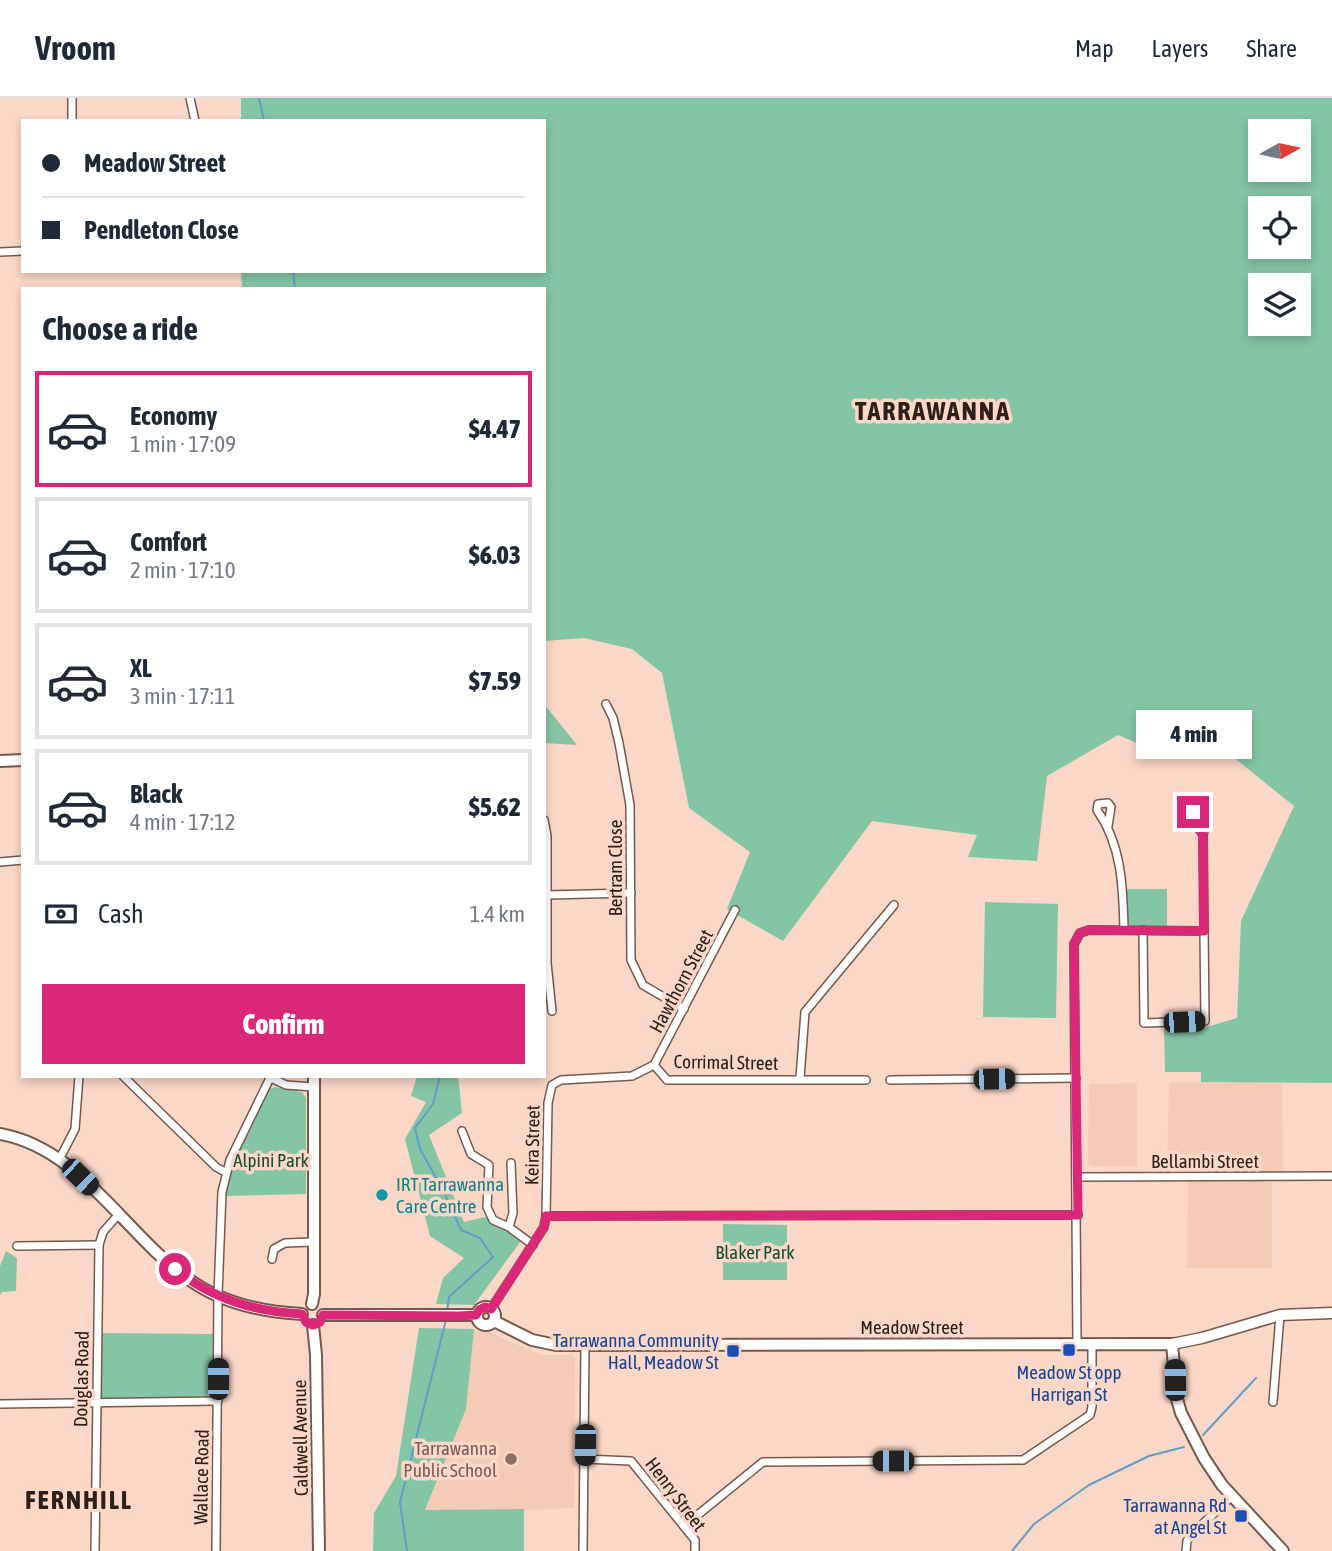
<!DOCTYPE html>
<html lang="en">
<head>
<meta charset="utf-8">
<style>
	body { margin:0; font-family:"Asap Condensed",sans-serif; background:#f2f2f3; color:#1f2937; height:100vh; display:flex; flex-direction:column; font-size:26px; white-space:nowrap }
	* { box-sizing:border-box; margin:0 }
	p { font-size:23px; color:#747a83 }
	.icon { flex:none; width:38px; height:38px; fill:none; stroke:currentColor; stroke-width:2; stroke-linecap:round; stroke-linejoin:round }
	.map { position:relative; flex:1; overflow:hidden }
	.side { position:absolute; left:21px; top:189px; width:525px; height:791px; display:flex; flex-direction:column; background:#fff; border-radius:0px; box-shadow:0 4px 10px #0003 }
	.side>* { flex:none }
	.banner { position:absolute; left:21px; top:21px; width:525px; height:154px; border-radius:0px; box-shadow:0 4px 10px #0003; display:grid; align-content:center; height:154px; padding:0 21px; background:#fff }
	.needle { width:46px; rotate:81deg }
	.tools { position:absolute; left:1248px; top:21px; display:grid; gap:14px }
	.tools a { display:grid; place-items:center; width:63px; height:63px; border-radius:0px; background:#fff; box-shadow:0 4px 10px #0003; font-size:35px }
	.end { position:absolute; width:32px; height:32px; margin:-16px; border:9px solid #db2777; background:#fff; box-shadow:0 0 0 4px #fff }
	.from { border-radius:50% }
	.bubble { position:absolute; height:49px; border-radius:0px; background:#fff; box-shadow:0 4px 10px #0003; font-size:23px; font-weight:800; line-height:49px; text-align:center }
	.car { position:absolute; width:21px; height:42px; margin:-21px -10px; border-radius:9px; box-shadow:0 0 5px 2px #0007; background:linear-gradient(#222 24%,#8ab4d8 0 40%,#222 0 76%,#8ab4d8 0 86%,#222 0) }
	.banner b { display:flex; align-items:center; gap:24px; height:66px; font-size:26px }
	.banner b+b { border-top:2px solid #e0e1e3 }
	.banner i { width:18px; height:18px; background:#1f2937 }
	ul { padding:0; list-style:none }
	li { display:flex; align-items:center; gap:21px; height:116px; margin:0 14px 10px; padding:0 7px; border:4px solid #e0e1e3; border-radius:0px }
	li div { flex:1 }
	li b { display:block; font-size:26px }
	li em { font-style:normal; font-weight:800 }
	li.active { border-color:#db2777 }
	li>.icon { width:63px; height:63px; stroke-width:1.5 }
	h2 { padding:0 21px; font-size:32px; line-height:84px }
	.pay { display:flex; align-items:center; gap:18px; height:77px; padding:0 21px; font-size:26px }
	.pay p { margin-inline-start:auto }
	.action { display:flex; gap:14px; margin-top:auto; padding:14px 21px }
	.action a { flex:1; height:80px; border-radius:0px; background:#db2777; color:#fff; font-size:28px; font-weight:800; line-height:80px; text-align:center }
	header { display:flex; align-items:center; gap:42px; box-sizing:border-box; height:98px; padding:0 35px; background:#fff; border-bottom:2px solid #e0e1e3 }
	header strong { font-size:33px }
	nav { display:flex; gap:38px; margin-inline-start:auto; font-size:24px }
	.map>svg:first-child { display:block }
	.built { fill:#f4cbb7 }
	.green { fill:#84c5a5; fill-rule:evenodd }
	.lines { fill:none; stroke-linecap:round; stroke-linejoin:round }
	.stream { stroke:#649dc7; stroke-width:2 }
	.minor-casing { stroke:#77594c; stroke-width:10 }
	.tertiary-casing { stroke:#77594c; stroke-width:13 }
	.secondary-casing { stroke:#77594c; stroke-width:14 }
	.minor { stroke:#fff; stroke-width:7 }
	.tertiary { stroke:#fff; stroke-width:10 }
	.secondary { stroke:#fff; stroke-width:10 }
	.route { stroke:#db2777; stroke-width:9 }
	.culture-dot { fill:#0f9aa8; stroke:#fad7c7; stroke-width:2.5 }
	.transit-dot { fill:#1a4fb4; stroke:#fad7c7; stroke-width:2.5 }
	.education-dot { fill:#8d6e63; stroke:#fad7c7; stroke-width:2.5 }
	.labels { text-anchor:middle; dominant-baseline:central; stroke-width:7; stroke-linejoin:round; paint-order:stroke }
	.street-label { font-size:19px; fill:#2d201a; stroke:#fad7c7 }
	.park-label { font-size:19px; fill:#144c35; stroke:#fad7c7 }
	.culture-label { font-size:19px; fill:#0d838f; stroke:#fad7c7; text-anchor:start }
	.transit-label { font-size:19px; fill:#164399; stroke:#fad7c7; text-anchor:end }
	.education-label { font-size:19px; fill:#785e54; stroke:#fad7c7; text-anchor:end }
	.district-label { font-size:26px; font-weight:bold; letter-spacing:2px; fill:#2d201a; stroke:#fad7c7 }
</style>
</head>
<body>
<header>
<strong>Vroom</strong>
<nav><a>Map</a><a>Layers</a><a>Share</a></nav>
</header>
<div class="map">
<svg width="1332" height="1453" viewBox="0 0 1332 1453">
	<rect width="100%" height="100%" fill="#fad7c7"/>
	<g class="built">
		<polygon points="1201,984 1282,985 1283,1078 1272,1078 1272,1170 1187,1170 1188,1079 1167,1079 1169,985"/>
		<polygon points="1137,985 1137,1068 1091,1068 1088,1065 1089,986"/>
		<polygon points="474,1231 489,1234 541,1257 572,1257 575,1260 574,1410 524,1412 524,1453 425,1413 466,1311"/>
	</g>
	<g class="green">
		<path d="M241,0H1332V985L1201,984V974H1165L1164,931L1203,930L1237,920L1241,823L1294,708L1232,658L1163,656L1118,637L1047,678L1037,763L968,759L977,737L872,723L783,843L727,811L750,754L689,710L662,575L632,551L584,540L544,543V191H242L241,173H544V23H241ZM1260,33H1298V72H1260ZM1260,110H1298V149H1260ZM1260,187H1298V226H1260Z"/>
		<polygon points="544,606 577,647 544,645"/>
		<polygon points="1126,791 1167,791 1167,829 1131,829 1127,823"/>
		<polygon points="985,804 1058,806 1056,920 983,919"/>
		<polygon points="417,978 458,978 462,1015 429,1037 464,1124 489,1118 523,1140 474,1207 436,1206 443,1180 464,1160 430,1138 405,1041 426,1004 411,998"/>
		<path d="M275,989L302,994L306,1000V1096L226,1098C231,1059 251,1026 268,992Z"/>
		<polygon points="723,1126 787,1127 787,1182 723,1182"/>
		<polygon points="6,1153 17,1160 16,1193 2,1194 0,1197 0,1168"/>
		<polygon points="419,1230 474,1231 466,1311 425,1412 524,1411 524,1453 373,1453 374,1415 396,1378"/>
		<polygon points="102,1235 213,1236 212,1293 204,1300 101,1300"/>
	</g>
	<g class="lines">
		<g class="stream">
			<polyline points="259,0 264,23"/>
			<polyline points="293,173 295,191"/>
			<polyline points="440,978 433,1006 415,1030 420,1051 444,1094 461,1132 480,1140 493,1159 449,1199 447,1213"/>
			<polyline points="1203,1337 1256,1280"/>
			<polyline points="407,1453 400,1404 446,1222"/>
			<polyline points="1012,1453 1034,1426 1089,1387 1149,1358 1184,1349"/>
		</g>
		<g class="minor-casing">
			<g id="minor">
				<polyline points="190,0 195,23"/>
				<polyline points="72,23 72,0"/>
				<polyline points="0,154 23,153"/>
				<polyline points="606,606 613,620 619,645 630,707 631,862 643,887 684,911"/>
				<polyline points="544,722 547,738 547,865 552,913"/>
				<path d="M1108,728L1111,709L1108,705L1098,706L1097,712C1122,747 1123,790 1124,831"/>
				<polyline points="0,764 23,762"/>
				<polyline points="547,797 631,795"/>
				<polyline points="1143,832 1144,925 1205,923 1203,737 1192,720 1193,714 1197,710 1204,712 1208,716 1203,737"/>
				<polyline points="654,967 735,812"/>
				<polyline points="123,978 216,1069 225,1074"/>
				<polyline points="269,979 286,987 313,989"/>
				<polyline points="800,980 805,914 894,807"/>
				<polyline points="890,982 1076,980"/>
				<polyline points="462,1033 471,1056 489,1067 487,1109 493,1122 509,1129 533,1147"/>
				<polyline points="60,1060 75,1031 79,978"/>
				<polyline points="1078,1079 1332,1078"/>
				<polyline points="546,1118 1078,1117"/>
				<polyline points="509,1129 513,1115 511,1065"/>
				<polyline points="17,1148 99,1147"/>
				<polyline points="272,1161 274,1151 285,1145 313,1144"/>
				<polyline points="491,1211 544,1129 546,1118 548,1005 552,987 561,982 632,978 654,967 667,982 866,982"/>
				<polyline points="1077,1245 1074,846 1080,835 1089,832 1204,833"/>
				<polyline points="1273,1304 1280,1217"/>
				<polyline points="0,1306 218,1303"/>
				<polyline points="584,1361 631,1363 695,1442 695,1453"/>
				<polyline points="684,1428 763,1364 1023,1362 1090,1317 1092,1309 1092,1245"/>
				<polyline points="95,1453 99,1147 103,1134 119,1116"/>
				<polyline points="216,1453 218,1197 222,1094 230,1062 270,980"/>
				<polyline points="583,1453 585,1248"/>
				<polyline points="1186,1453 1187,1443 1191,1437 1232,1398"/>
			</g>
		</g>
		<g class="tertiary-casing">
			<polyline id="tertiary" points="1172,1246 1202,1240 1280,1217 1332,1215"/>
		</g>
		<g class="secondary-casing">
			<g id="secondary">
				<polyline points="0,663 23,662"/>
				<path d="M0,1036C80,1050 124,1135 187,1180C219,1204 262,1214 302,1216"/>
				<polyline points="312,1206 314,1196 314,978"/>
				<circle cx="486" cy="1218" r="9"/>
				<polyline points="323,1217 476,1217"/>
				<polyline points="494,1223 532,1242 556,1247 1172,1246 1177,1301 1181,1315 1204,1360 1222,1387 1283,1453"/>
				<polyline points="313,1227 316,1257 319,1453"/>
			</g>
		</g>
		<use href="#minor" class="minor"/>
		<use href="#tertiary" class="tertiary"/>
		<use href="#secondary" class="secondary"/>
	</g>
	<g class="lines">
		<path class="route" d="M175,1171C211,1200 255,1214 302,1216L306,1224L313,1227L320,1224L323,1217L459,1218L476,1217L479,1212L485,1209L491,1211L544,1129L546,1118L1078,1117L1074,846L1080,835L1089,832L1204,833L1203,737L1192,720L1193,714"/>
	</g>
	<circle class="culture-dot" cx="382" cy="1097" r="7"/>
	<g class="transit-dot">
		<rect x="1062" y="1245" width="14" height="14" rx="3.5"/>
		<rect x="726" y="1246" width="14" height="14" rx="3.5"/>
		<rect x="1234" y="1411" width="14" height="14" rx="3.5"/>
	</g>
	<circle class="education-dot" cx="511" cy="1361" r="7"/>
	<g class="labels">
		<g class="street-label">
			<text transform="translate(615 770) rotate(-90)">Bertram Close</text>
			<text transform="translate(681 883) rotate(-62)">Hawthorn Street</text>
			<text transform="translate(726 964) rotate(1)">Corrimal Street</text>
			<text transform="translate(532 1047) rotate(-89)">Keira Street</text>
			<text x="1205" y="1063">Bellambi Street</text>
			<text x="912" y="1229">Meadow Street</text>
			<text transform="translate(81 1281) rotate(-89)">Douglas Road</text>
			<text transform="translate(300 1340) rotate(-91)">Caldwell Avenue</text>
			<text transform="translate(201 1379) rotate(-89)">Wallace Road</text>
			<text transform="translate(676 1396) rotate(53)">Henry Street</text>
		</g>
		<g class="park-label">
			<text x="271" y="1062">Alpini Park</text>
			<text x="755" y="1154">Blaker Park</text>
		</g>
		<g class="culture-label">
			<text x="396" y="1086">IRT Tarrawanna<tspan x="396" dy="22">Care Centre</tspan></text>
		</g>
		<g class="transit-label">
			<text x="719" y="1242">Tarrawanna Community<tspan x="719" dy="22">Hall, Meadow St</tspan></text>
			<text x="1069" y="1274" text-anchor="middle">Meadow St opp<tspan x="1069" dy="22">Harrigan St</tspan></text>
			<text x="1227" y="1407">Tarrawanna Rd<tspan x="1227" dy="22">at Angel St</tspan></text>
		</g>
		<g class="education-label">
			<text x="497" y="1350">Tarrawanna<tspan x="497" dy="22">Public School</tspan></text>
		</g>
		<g class="district-label">
			<text x="933" y="313">TARRAWANNA</text>
			<text x="79" y="1402">FERNHILL</text>
		</g>
	</g>
</svg>
<div class="tools">
<a><svg class="needle" viewBox="-14 -14 28 28"><path d="M0-13l5 13h-10z" fill="#e53935"/><path d="M0 13l5-13h-10z" fill="#747a83"/></svg></a>
<a><svg class="icon" aria-label="locate" viewBox="0 0 24 24"><circle cx="12" cy="12" r="6"/><path d="M12 2v4M12 18v4M2 12h4M18 12h4"/></svg></a>
<a><svg class="icon" aria-label="layers" viewBox="0 0 24 24"><path d="M12 4l9 5-9 5-9-5zM3 14l9 5 9-5"/></svg></a>
</div>
<i class="end from" style="left:175px;top:1171px"></i>
<i class="end" style="left:1193px;top:714px"></i>
<div class="bubble" style="left:1136px;top:612px;width:116px">4 min</div>
<i class="car" style="left:1184px;top:924px;rotate:88deg"></i>
<i class="car" style="left:994px;top:981px;rotate:89deg"></i>
<i class="car" style="left:80px;top:1079px;rotate:134deg"></i>
<i class="car" style="left:218px;top:1281px;rotate:0deg"></i>
<i class="car" style="left:1175px;top:1282px;rotate:359deg"></i>
<i class="car" style="left:585px;top:1347px;rotate:181deg"></i>
<i class="car" style="left:893px;top:1363px;rotate:270deg"></i>
<div class="banner">
<b><i class="from"></i>Meadow Street</b>
<b><i></i>Pendleton Close</b>
</div>
<section class="side">
<h2>Choose a ride</h2>
<ul>
<li class="active"><svg class="icon" aria-label="car" viewBox="0 0 24 24"><path d="M5 17H2v-5l4-1 3-4h7l3 4 3 1v5h-3M9 17h6M6 11h13"/><circle cx="7" cy="17" r="2"/><circle cx="17" cy="17" r="2"/></svg><div><b>Economy</b><p>1 min · 17:09</p></div><em>$4.47</em></li>
<li><svg class="icon" aria-label="car" viewBox="0 0 24 24"><path d="M5 17H2v-5l4-1 3-4h7l3 4 3 1v5h-3M9 17h6M6 11h13"/><circle cx="7" cy="17" r="2"/><circle cx="17" cy="17" r="2"/></svg><div><b>Comfort</b><p>2 min · 17:10</p></div><em>$6.03</em></li>
<li><svg class="icon" aria-label="car" viewBox="0 0 24 24"><path d="M5 17H2v-5l4-1 3-4h7l3 4 3 1v5h-3M9 17h6M6 11h13"/><circle cx="7" cy="17" r="2"/><circle cx="17" cy="17" r="2"/></svg><div><b>XL</b><p>3 min · 17:11</p></div><em>$7.59</em></li>
<li><svg class="icon" aria-label="car" viewBox="0 0 24 24"><path d="M5 17H2v-5l4-1 3-4h7l3 4 3 1v5h-3M9 17h6M6 11h13"/><circle cx="7" cy="17" r="2"/><circle cx="17" cy="17" r="2"/></svg><div><b>Black</b><p>4 min · 17:12</p></div><em>$5.62</em></li>
</ul>
<div class="pay"><svg class="icon" aria-label="cash" viewBox="0 0 24 24"><path d="M3 7h18v10H3z"/><circle cx="12" cy="12" r="2"/></svg>Cash<p>1.4 km</p></div>
<div class="action"><a>Confirm</a></div>
</section>
</div>
</body>
</html>
